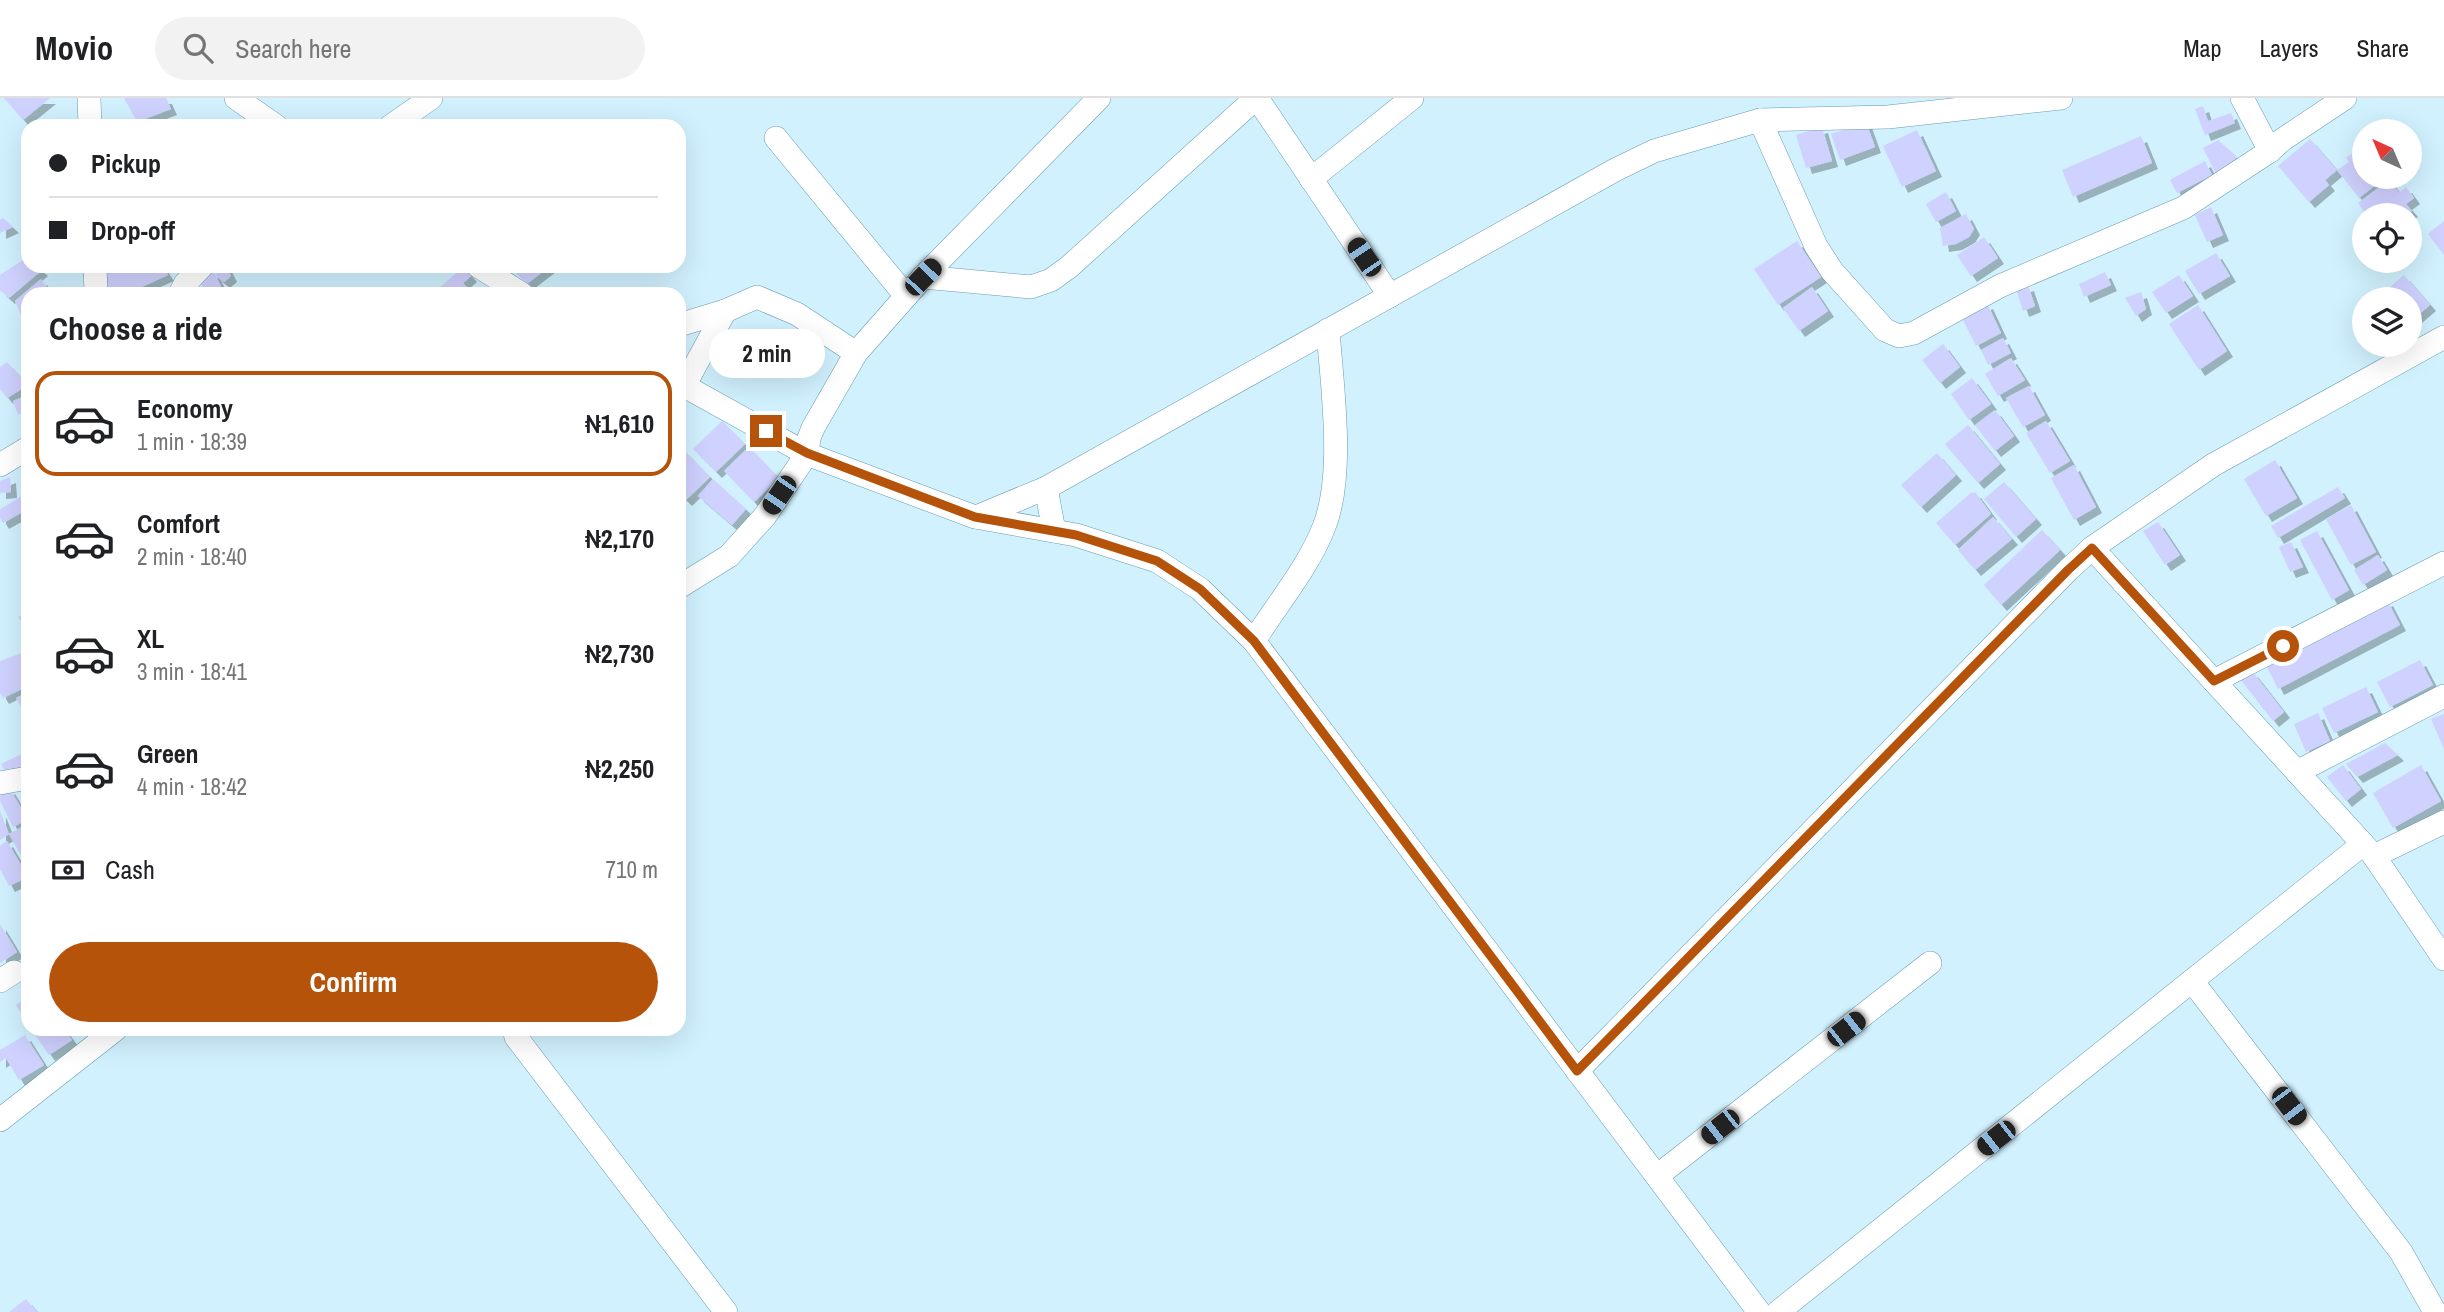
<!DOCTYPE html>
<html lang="en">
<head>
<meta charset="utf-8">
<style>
	body { margin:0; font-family:"Archivo Narrow",sans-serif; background:#f2f2f2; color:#202124; height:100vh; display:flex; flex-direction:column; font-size:26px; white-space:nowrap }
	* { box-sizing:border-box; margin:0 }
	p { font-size:23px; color:#757577 }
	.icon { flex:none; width:38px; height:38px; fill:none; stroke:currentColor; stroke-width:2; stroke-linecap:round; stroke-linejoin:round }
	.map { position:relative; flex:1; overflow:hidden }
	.panel { position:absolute; left:21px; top:189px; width:665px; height:749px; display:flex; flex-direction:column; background:#fff; border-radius:21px; box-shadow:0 7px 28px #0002 }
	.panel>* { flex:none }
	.guide { position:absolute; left:21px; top:21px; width:665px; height:154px; border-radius:21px; box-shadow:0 7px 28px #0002; display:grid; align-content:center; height:154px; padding:0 28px; background:#fff }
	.needle { width:46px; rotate:316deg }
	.buttons { position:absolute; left:2352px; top:21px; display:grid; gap:14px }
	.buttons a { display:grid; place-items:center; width:70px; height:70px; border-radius:50%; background:#fff; box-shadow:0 7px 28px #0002; font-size:35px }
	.end { position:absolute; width:32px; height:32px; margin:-16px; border:9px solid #b45309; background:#fff; box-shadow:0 0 0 4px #fff }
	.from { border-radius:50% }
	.bubble { position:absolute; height:49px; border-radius:24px; background:#fff; box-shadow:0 7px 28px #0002; font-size:23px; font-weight:700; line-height:49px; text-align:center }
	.car { position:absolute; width:21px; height:42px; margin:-21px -10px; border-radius:9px; box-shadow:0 0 5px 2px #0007; background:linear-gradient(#222 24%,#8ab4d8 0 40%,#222 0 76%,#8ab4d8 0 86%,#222 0) }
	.guide b { display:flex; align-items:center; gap:24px; height:66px; font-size:26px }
	.guide b+b { border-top:2px solid #e0e0e0 }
	.guide i { width:18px; height:18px; background:#202124 }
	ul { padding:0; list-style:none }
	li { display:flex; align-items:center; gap:21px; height:105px; margin:0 14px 10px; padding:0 14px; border:4px solid transparent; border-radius:21px }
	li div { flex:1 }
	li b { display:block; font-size:26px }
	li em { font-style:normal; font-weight:700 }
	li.current { border-color:#b45309 }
	li>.icon { width:63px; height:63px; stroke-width:1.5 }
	h2 { padding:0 28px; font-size:32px; line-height:84px }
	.pay { display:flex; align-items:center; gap:18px; height:77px; padding:0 28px; font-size:26px }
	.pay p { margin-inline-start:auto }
	.button { display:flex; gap:14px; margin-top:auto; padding:14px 28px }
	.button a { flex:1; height:80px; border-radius:42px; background:#b45309; color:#fff; font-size:28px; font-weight:700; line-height:80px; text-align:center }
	header { display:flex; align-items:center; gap:42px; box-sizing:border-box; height:98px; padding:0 35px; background:#fff; border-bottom:2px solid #e0e0e0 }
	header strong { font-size:33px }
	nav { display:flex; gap:38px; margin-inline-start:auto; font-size:24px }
	.search { width:490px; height:63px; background:#f2f2f2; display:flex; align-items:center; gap:18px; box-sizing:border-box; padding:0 24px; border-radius:38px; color:#757577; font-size:26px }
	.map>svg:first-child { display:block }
	.building { fill:#cfd1fe; filter:url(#shadow) }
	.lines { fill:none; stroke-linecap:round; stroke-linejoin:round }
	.street-casing { stroke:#689caf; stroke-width:24 }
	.street { stroke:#fff; stroke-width:23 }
	.route { stroke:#b45309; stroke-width:9 }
</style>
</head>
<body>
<header>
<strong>Movio</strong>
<div class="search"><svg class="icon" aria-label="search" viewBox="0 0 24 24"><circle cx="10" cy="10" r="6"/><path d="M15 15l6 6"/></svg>Search here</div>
<nav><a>Map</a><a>Layers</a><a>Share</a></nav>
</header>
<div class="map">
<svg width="2444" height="1214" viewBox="0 0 2444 1214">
	<defs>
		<filter id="shadow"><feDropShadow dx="6" dy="6" stdDeviation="0" flood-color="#0004"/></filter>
	</defs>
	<rect width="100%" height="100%" fill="#d1f1fe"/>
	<g class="building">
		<polygon points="4,0 50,0 23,22"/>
		<polygon points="124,0 166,0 171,11 137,24"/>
		<polygon points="2203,8 2208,23 2231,15 2235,25 2205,37 2195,11"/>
		<polygon points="1866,24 1875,49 1840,62 1831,36"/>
		<polygon points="1822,29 1832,63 1806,70 1796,37"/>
		<polygon points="1917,32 1936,73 1902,89 1883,48"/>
		<polygon points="2141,38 2152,65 2073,99 2062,72"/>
		<polygon points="2310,41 2337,72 2325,82 2329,87 2309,104 2278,68"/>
		<polygon points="2218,42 2237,59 2218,80 2203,50"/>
		<polygon points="2364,46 2364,79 2386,79 2359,100 2337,72 2349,64 2346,60"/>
		<polygon points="2205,63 2212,77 2177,95 2170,82"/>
		<polygon points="2389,82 2399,95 2406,89 2414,100 2406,106 2412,113 2406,117 2367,117 2358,105"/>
		<polygon points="1946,94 1956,113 1936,124 1926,106"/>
		<polygon points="2211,109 2223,137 2207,144 2195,117"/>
		<polygon points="1966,116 1974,131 1969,139 1956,146 1943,148 1940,130"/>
		<polygon points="3,120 13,129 0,135 0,122"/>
		<polygon points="2444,123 2444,157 2428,136"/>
		<polygon points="1984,139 1998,160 1971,178 1957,157"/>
		<polygon points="1797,143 1821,179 1778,207 1754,171"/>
		<polygon points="2216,155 2230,178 2199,196 2185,173"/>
		<polygon points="26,160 28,168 37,168 42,172 9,200 0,192 0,177"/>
		<polygon points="118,168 162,168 168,177 126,196 111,196 101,177"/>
		<polygon points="222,168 226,168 231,178 224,184 215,177"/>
		<polygon points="509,168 550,168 528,185"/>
		<polygon points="463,169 471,178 463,185 472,196 445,196 439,190"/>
		<polygon points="213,172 223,193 218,196 209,196 201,186"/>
		<polygon points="2105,174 2111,187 2084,199 2079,186"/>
		<polygon points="2179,177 2193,198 2166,215 2152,194"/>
		<polygon points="2404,177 2430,207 2416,219 2410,212 2410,201 2401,201 2390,189"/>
		<polygon points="41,181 51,196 28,196 28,220 23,222 15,203"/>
		<polygon points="2028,187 2035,208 2023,213 2016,191"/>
		<polygon points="1812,189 1828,213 1799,233 1783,210"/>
		<polygon points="2141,194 2146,211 2136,218 2125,200"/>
		<polygon points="1987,205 2001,235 1976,248 1961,218"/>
		<polygon points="2198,207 2227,253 2199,272 2169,226"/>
		<polygon points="2003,240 2011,255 1988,267 1981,252"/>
		<polygon points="1943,246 1960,269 1940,285 1922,262"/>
		<polygon points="2011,260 2025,282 1998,298 1985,276"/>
		<polygon points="7,264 28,287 7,300 0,291 0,269"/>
		<polygon points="1972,280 1991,306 1969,322 1951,296"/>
		<polygon points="2029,288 2045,317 2023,329 2006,300"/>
		<polygon points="28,297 28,312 18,317 13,303"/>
		<polygon points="1995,312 2014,338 1995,353 1975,327"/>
		<polygon points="722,323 745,346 716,374 693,351"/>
		<polygon points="2046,323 2070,363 2050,375 2026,335"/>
		<polygon points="1968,327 2000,366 1978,385 1945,346"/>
		<polygon points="749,349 779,380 754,404 724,373"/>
		<polygon points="684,352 710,379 686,402 679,395 679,356"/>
		<polygon points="1937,355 1956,377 1921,409 1901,387"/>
		<polygon points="2275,362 2297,400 2266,418 2244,381"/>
		<polygon points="2074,367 2096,409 2074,422 2051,380"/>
		<polygon points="10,379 11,394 0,395 0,383"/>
		<polygon points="713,381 746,411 732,427 698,398"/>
		<polygon points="2004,384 2036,421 2016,439 1984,401"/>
		<polygon points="2338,389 2345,400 2278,440 2271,428"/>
		<polygon points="1972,394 1973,395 1975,394 1991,416 1955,447 1936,425"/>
		<polygon points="27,395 28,411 3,425 0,420 0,411"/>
		<polygon points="2351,407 2376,454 2351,467 2326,421"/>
		<polygon points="1993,419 2012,441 1975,472 1958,452"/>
		<polygon points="2158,424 2180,457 2165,467 2143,433"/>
		<polygon points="2042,432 2060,452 2001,507 1984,487"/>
		<polygon points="2317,433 2349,492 2332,502 2300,442"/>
		<polygon points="2291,444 2303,469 2290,474 2279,449"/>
		<polygon points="2378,457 2387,472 2363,487 2354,472"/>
		<polygon points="2387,502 2400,527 2278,591 2266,567"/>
		<polygon points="28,514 28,532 18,519"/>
		<polygon points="22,555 28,588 3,600 0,595 0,563"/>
		<polygon points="2420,562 2433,587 2390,609 2377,584"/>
		<polygon points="2252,573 2284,614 2273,623 2241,582"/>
		<polygon points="2366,589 2378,614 2334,635 2322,610"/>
		<polygon points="28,594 28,621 16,600"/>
		<polygon points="2318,615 2330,643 2306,654 2294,626"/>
		<polygon points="2444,616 2444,651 2431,621"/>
		<polygon points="2385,645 2398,657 2357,679 2346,666"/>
		<polygon points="28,653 28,673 6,676 1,666"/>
		<polygon points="2343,667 2361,691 2346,703 2327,679"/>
		<polygon points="2421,667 2441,703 2393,730 2373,695"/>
		<polygon points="9,690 28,721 13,729 0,703 0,697"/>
		<polygon points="0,713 9,736 0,742"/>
		<polygon points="28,726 28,758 23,761 9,736"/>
		<polygon points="7,743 21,767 28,763 28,779 9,788 0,771 0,748"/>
		<polygon points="0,826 17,854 0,865"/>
		<polygon points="28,899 28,926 16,907"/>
		<polygon points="31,931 64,931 72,942 49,957"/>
		<polygon points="25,937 44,967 19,982 6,960 0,964 0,952"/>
		<polygon points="26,1201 37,1214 9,1214"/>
	</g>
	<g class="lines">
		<g class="street-casing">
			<g id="street">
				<polyline points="89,0 90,28"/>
				<polyline points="236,0 276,28"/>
				<polyline points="1257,0 1390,198"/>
				<polyline points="2242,0 2270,53"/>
				<polyline points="1760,22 1816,148 1832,173 1885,232 1899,238 1914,235 2000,188 2183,110 2270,53 2282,42 2345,0"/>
				<polyline points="391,28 431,0"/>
				<polyline points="776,40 906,198"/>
				<polyline points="1311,81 1412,0"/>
				<polyline points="95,168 96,196"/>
				<polyline points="478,168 522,196"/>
				<polyline points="923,179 1031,189 1051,182 1069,169 1256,0"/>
				<polyline points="180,196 185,186 202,168"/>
				<polyline points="679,227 725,213 757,199 797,216 856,255"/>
				<polyline points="679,285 807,356 975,419 1076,437 1157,463 1200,491 1254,543 1759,1214"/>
				<polyline points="684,288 725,213"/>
				<polyline points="0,367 28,350"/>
				<polyline points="1046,390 1054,433"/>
				<polyline points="976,419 1046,390 1615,72 1654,53 1760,22 1888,19 2061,0"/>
				<polyline points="2092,450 2374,758 2444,861"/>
				<polyline points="679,489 729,458 765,418 807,356 809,340 813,330 856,255 923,179 1099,0"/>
				<path d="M1254,543C1277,506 1308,470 1324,429C1345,376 1332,289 1328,232"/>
				<polyline points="2214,583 2444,465"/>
				<polyline points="2297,674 2444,598"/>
				<polyline points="0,685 28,680"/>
				<polyline points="2374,758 2444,724"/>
				<polyline points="0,883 14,874"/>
				<polyline points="2192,883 2401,1154 2435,1214"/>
				<polyline points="514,931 516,939 726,1214"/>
				<polyline points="1577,973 2068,472 2092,450 2213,367 2444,239"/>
				<polyline points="0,1022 116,931"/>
				<polyline points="1657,1078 1930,865"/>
				<polyline points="1778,1214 2363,746"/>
			</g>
		</g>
		<use href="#street" class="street"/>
	</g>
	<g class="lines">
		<polyline class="route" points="766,333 807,355 975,419 1076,437 1157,463 1200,491 1254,543 1577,973 2068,472 2092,450 2214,583 2283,548"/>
	</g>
</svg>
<div class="buttons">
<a><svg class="needle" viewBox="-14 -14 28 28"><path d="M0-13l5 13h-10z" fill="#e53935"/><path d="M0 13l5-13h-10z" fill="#757577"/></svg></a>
<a><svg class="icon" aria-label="locate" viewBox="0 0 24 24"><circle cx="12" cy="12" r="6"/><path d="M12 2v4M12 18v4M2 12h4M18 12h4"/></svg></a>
<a><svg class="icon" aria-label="layers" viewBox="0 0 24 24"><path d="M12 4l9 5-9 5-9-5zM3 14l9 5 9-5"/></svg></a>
</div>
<i class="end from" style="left:2283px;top:548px"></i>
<i class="end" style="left:766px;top:333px"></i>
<div class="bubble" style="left:709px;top:231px;width:116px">2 min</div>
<i class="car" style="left:1364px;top:159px;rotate:326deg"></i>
<i class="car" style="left:923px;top:179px;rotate:44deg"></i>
<i class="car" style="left:779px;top:397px;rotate:214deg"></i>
<i class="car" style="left:1846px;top:931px;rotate:52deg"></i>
<i class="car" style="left:2289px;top:1008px;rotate:143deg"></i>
<i class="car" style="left:1720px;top:1029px;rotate:232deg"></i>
<i class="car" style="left:1996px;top:1040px;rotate:232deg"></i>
<div class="guide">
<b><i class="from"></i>Pickup</b>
<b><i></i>Drop-off</b>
</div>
<section class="panel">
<h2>Choose a ride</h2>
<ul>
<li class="current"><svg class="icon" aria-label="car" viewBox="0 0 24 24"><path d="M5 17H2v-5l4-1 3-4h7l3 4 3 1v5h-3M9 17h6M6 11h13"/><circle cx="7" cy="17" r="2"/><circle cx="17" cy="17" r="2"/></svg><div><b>Economy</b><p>1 min · 18:39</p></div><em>₦1,610</em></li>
<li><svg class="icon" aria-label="car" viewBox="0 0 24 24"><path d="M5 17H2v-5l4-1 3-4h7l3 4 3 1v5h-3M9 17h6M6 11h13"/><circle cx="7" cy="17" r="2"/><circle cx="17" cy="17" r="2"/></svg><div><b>Comfort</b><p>2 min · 18:40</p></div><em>₦2,170</em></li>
<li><svg class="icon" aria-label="car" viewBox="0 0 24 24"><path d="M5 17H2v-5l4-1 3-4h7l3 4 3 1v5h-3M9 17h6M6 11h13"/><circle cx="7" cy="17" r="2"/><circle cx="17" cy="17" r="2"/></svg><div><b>XL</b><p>3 min · 18:41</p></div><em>₦2,730</em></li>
<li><svg class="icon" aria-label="car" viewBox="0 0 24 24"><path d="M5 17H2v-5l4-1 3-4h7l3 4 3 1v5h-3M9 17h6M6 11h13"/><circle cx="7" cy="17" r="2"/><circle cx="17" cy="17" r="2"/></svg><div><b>Green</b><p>4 min · 18:42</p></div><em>₦2,250</em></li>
</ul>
<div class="pay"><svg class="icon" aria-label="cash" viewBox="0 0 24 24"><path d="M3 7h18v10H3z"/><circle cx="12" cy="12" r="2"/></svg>Cash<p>710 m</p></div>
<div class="button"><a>Confirm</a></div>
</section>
</div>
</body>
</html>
